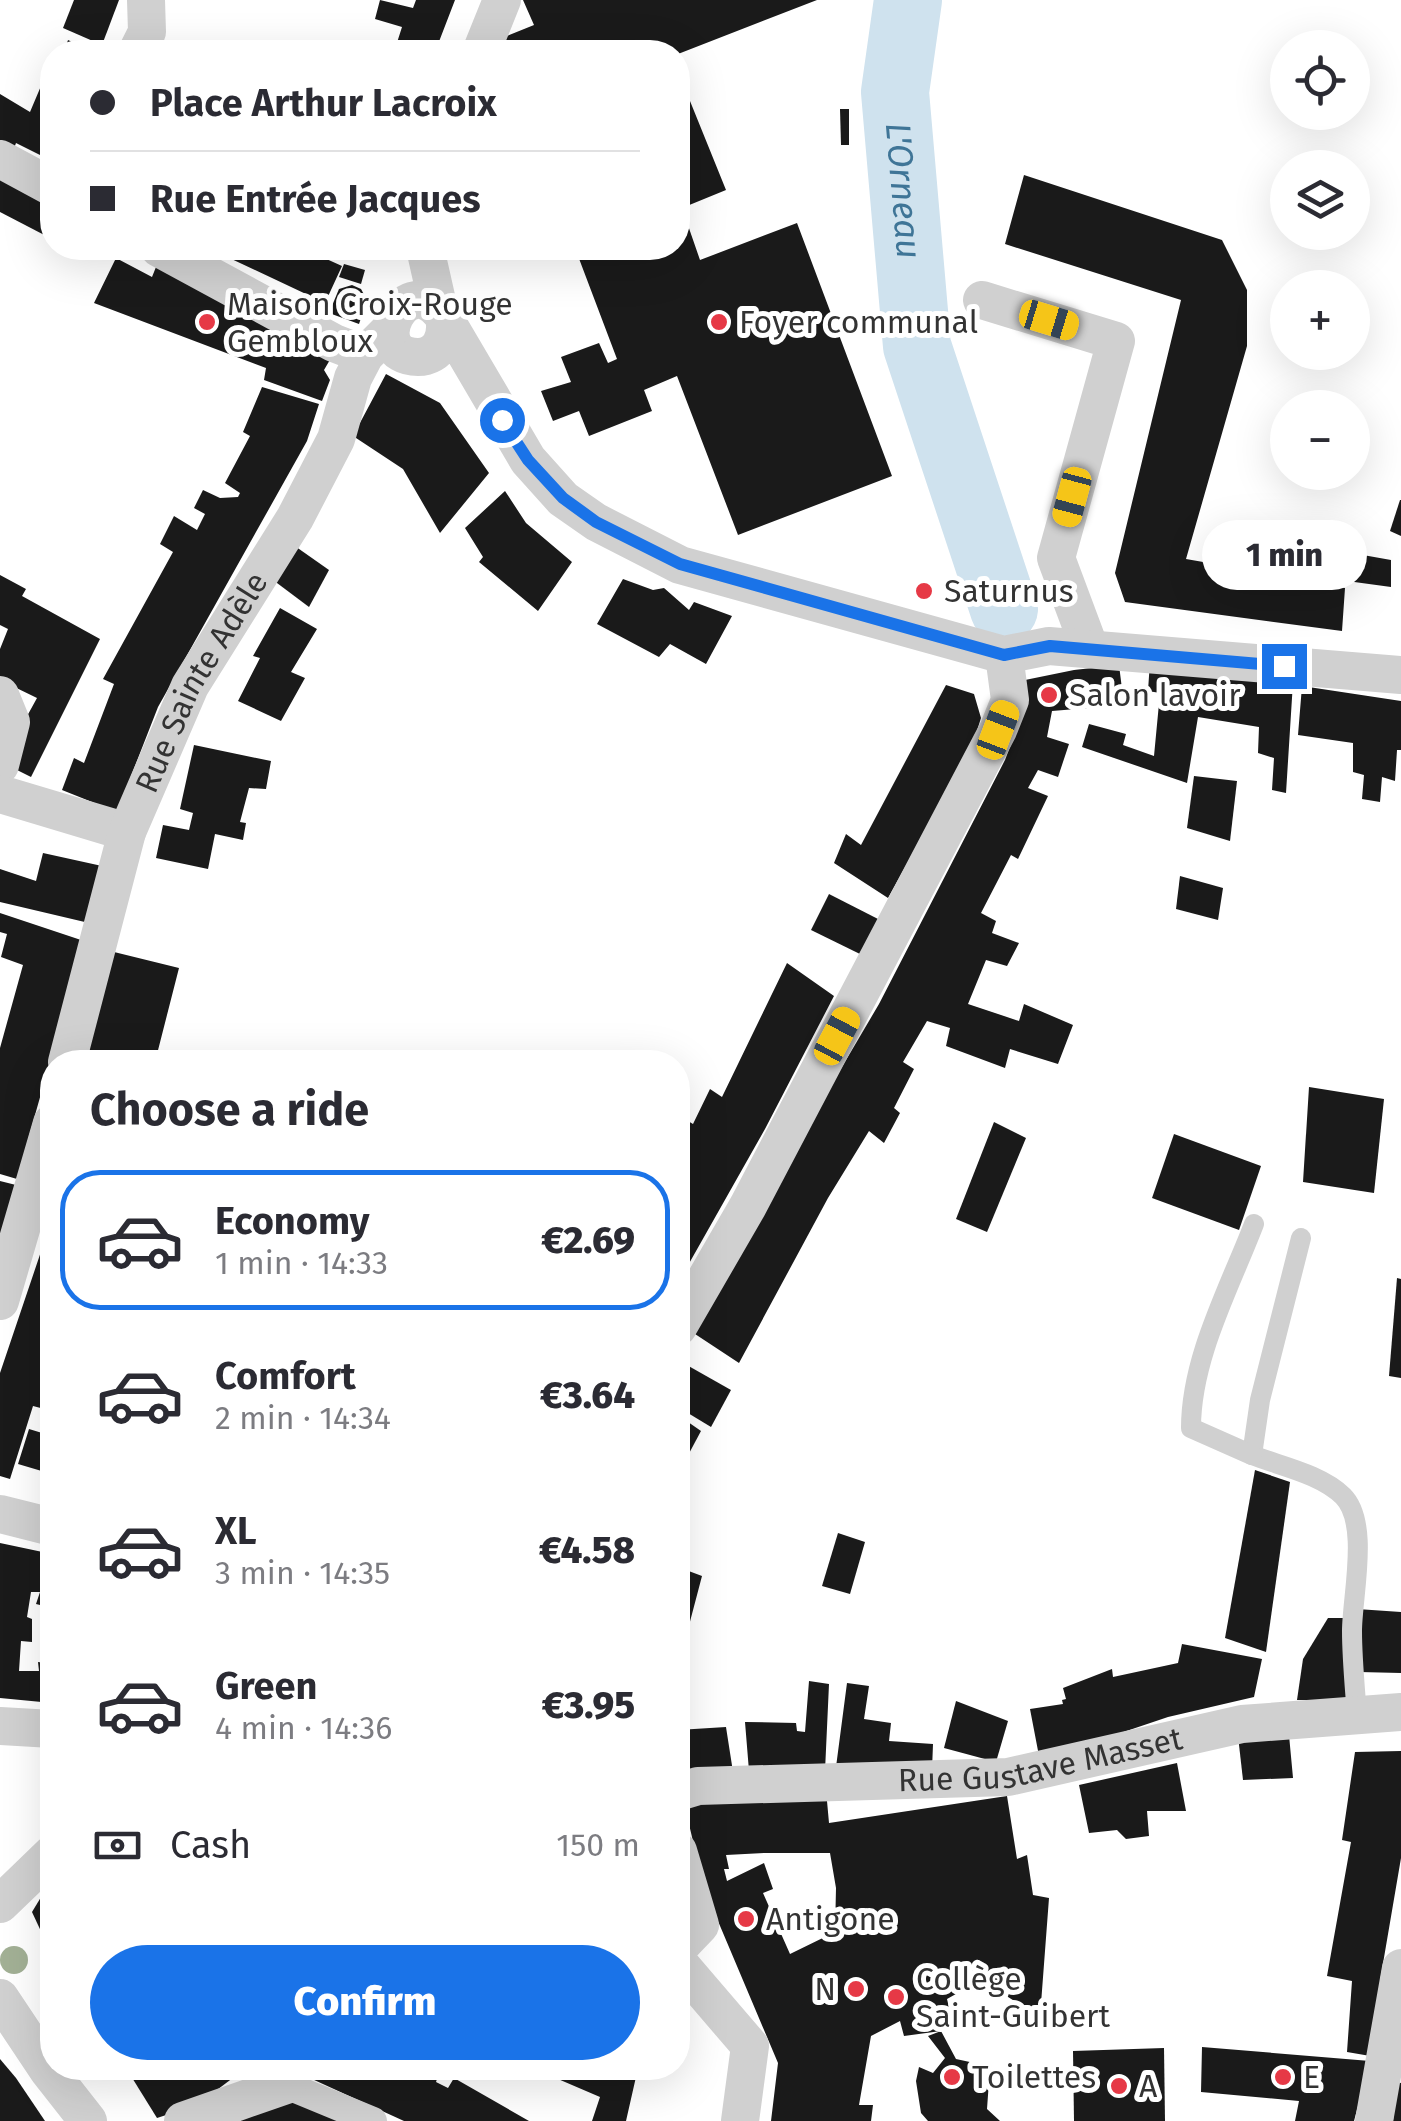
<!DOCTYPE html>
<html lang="en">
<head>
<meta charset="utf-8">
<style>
	body { margin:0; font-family:"Fira Sans",sans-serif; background:#f2f2f3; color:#2b2b33; height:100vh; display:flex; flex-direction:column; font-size:38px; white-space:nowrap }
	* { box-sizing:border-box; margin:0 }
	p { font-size:32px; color:#7c7c81 }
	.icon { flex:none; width:55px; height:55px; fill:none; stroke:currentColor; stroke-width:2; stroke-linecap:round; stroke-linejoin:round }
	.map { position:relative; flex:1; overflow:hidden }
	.side { position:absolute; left:40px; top:1050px; width:650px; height:1030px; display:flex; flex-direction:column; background:#fff; border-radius:40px; box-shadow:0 10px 40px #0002 }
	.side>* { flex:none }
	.banner { position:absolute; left:40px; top:40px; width:650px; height:220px; border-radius:40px; box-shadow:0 10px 40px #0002; display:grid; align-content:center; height:220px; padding:0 50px; background:#fff }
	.tools { position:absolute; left:1270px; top:30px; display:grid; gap:20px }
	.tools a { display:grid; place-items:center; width:100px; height:100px; border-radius:50%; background:#fff; box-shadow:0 10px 40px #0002; font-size:50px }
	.end { position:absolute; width:45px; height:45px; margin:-22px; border:12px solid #1a73e8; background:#fff; box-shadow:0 0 0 5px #fff }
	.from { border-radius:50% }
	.bubble { position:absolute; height:70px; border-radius:35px; background:#fff; box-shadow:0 10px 40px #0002; font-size:32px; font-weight:800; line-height:70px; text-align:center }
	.car { position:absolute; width:30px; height:60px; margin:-30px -15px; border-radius:12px; box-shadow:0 0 8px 2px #0007; background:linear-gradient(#f5c518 24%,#345 0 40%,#f5c518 0 76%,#345 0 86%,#f5c518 0) }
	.banner b { display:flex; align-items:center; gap:35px; height:95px; font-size:38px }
	.banner b+b { border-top:2px solid #e1e1e2 }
	.banner i { width:25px; height:25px; background:#2b2b33 }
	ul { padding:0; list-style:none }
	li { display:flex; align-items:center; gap:30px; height:140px; margin:0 20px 15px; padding:0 30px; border:5px solid transparent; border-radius:40px }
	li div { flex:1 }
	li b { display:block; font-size:38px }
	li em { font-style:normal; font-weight:800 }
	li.active { border-color:#1a73e8 }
	li>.icon { width:90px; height:90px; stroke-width:1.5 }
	h2 { padding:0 50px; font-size:45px; line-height:120px }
	.pay { display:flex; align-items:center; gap:25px; height:110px; padding:0 50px; font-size:38px }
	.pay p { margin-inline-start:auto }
	.primary-button { display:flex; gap:20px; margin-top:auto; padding:20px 50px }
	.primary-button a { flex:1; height:115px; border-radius:60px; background:#1a73e8; color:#fff; font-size:40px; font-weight:800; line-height:115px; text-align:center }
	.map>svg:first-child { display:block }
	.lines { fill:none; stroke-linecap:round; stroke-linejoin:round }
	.river { stroke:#cfe2ee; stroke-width:68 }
	.building { fill:#1a1a1a; fill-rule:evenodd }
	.service { stroke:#d0d0d0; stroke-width:20 }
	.pedestrian { stroke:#d0d0d0; stroke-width:28 }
	.minor { stroke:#d0d0d0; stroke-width:38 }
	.tree { fill:#a2b095 }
	.route { stroke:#1a73e8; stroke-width:12 }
	.poi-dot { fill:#e63946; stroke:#fff; stroke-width:4 }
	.labels { text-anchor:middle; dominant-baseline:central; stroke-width:10; stroke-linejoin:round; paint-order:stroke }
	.poi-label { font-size:32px; fill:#333; stroke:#fff; text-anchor:start }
	.street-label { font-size:32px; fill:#333; stroke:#fff }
	.water-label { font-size:35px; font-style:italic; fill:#3f7597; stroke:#fff }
</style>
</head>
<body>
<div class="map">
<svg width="1401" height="2121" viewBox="0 0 1401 2121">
	<rect width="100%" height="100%" fill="#fff"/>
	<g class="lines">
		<path class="river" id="s1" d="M908,0L895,92L917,346L1004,609"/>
	</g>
	<g class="building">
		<polygon points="74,0 119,0 102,45 63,28"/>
		<polygon points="380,0 413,8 416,0 455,0 435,52 394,52 402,27 375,19"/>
		<polygon points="523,0 817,0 678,54 502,52 497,40 534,25"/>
		<polygon points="68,40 94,52 64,52"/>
		<polygon points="41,86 52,91 52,161 16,143 12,154 0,147 0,94 30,112"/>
		<polygon points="690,101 726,190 682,208 700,260 797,223 892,476 738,535 677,376 644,390 652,411 589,436 579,411 553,421 541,391 571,382 561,357 599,343 608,363 617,359 575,248 678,248 678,106"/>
		<polygon points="840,109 849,109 849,145 841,145"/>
		<polygon points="0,175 52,202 52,239 0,212"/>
		<polygon points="1024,175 1222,240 1247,290 1247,346 1186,559 1290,577 1295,550 1324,554 1323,563 1332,565 1330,584 1345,588 1342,631 1125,602 1115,573 1181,300 1005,244"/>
		<polygon points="208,248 322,248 322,257 342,266 325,303"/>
		<polygon points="116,258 152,277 158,262 290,335 288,340 331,358 324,370 330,380 322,401 264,380 266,368 94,303"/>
		<polygon points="344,264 365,270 361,284 339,277"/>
		<polygon points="352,285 361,289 367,300 359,324 329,313 339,289"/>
		<polygon points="386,374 440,403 489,473 440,533 403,469 353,436"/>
		<polygon points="262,387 319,404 307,441 158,707 117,812 62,790 74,758 84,763 114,684 103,679 173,552 160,544 174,516 197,530 205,514 194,508 203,490 220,498 238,497 240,493 225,483 250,436 243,432"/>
		<polygon points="505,491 526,523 572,562 538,611 479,562 483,557 465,528"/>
		<polygon points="1400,500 1401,500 1401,536 1390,531"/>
		<polygon points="292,544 329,570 309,607 273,580"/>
		<polygon points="1346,552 1391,560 1391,587 1347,581"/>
		<polygon points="0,575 26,589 22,596 100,639 31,777 13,768 26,718 37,698 0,680 0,649 8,629 0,625"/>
		<polygon points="623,579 653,590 664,588 689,610 694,602 732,616 706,664 670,644 659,657 597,624"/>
		<polygon points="280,608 317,629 291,672 305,678 281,721 238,701 260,658 253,656"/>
		<polygon points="1150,661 1293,682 1286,793 1272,790 1274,758 1258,753 1259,727 1198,717 1187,783 1082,747 1089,724 1126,734 1123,745 1154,756 1160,693 1148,691"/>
		<polygon points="1119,665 1124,705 1052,711 1047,737 1069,744 1058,777 1038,770 1028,788 1048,796 1018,859 1011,855 981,913 996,921 992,933 1019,943 1007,966 986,960 968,1004 1019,1021 1024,1004 1073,1025 1058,1064 1010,1049 1005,1068 946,1046 950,1028 927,1021 903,1062 914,1069 894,1108 900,1113 884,1143 869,1131 828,1198 739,1363 695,1334 819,1106 879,1004 1005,760 1017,729 1025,680 1074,670"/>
		<polygon points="946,685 974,694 981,718 972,746 888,898 834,863 846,834 861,845"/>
		<polygon points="1302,686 1401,701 1401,750 1397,750 1395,781 1382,777 1380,802 1362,799 1364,775 1353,772 1353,743 1298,735"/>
		<polygon points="194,745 271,761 266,789 249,788 240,822 246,823 243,840 215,834 208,869 156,858 163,825 189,830 193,813 180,809"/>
		<polygon points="1194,776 1237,781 1230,841 1187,828"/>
		<polygon points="43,853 102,866 89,923 0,902 0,869 36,881"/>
		<polygon points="1180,876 1223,888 1218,920 1176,909"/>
		<polygon points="829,894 880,920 862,955 811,930"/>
		<polygon points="0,913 84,941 17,1179 0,1174 0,1048 23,965 1,957 7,934 0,932"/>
		<polygon points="110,951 179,968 155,1062 95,1062 97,1053 85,1050"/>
		<polygon points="787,963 834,996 765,1129 678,1283 678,1115 693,1124 710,1089 722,1097"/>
		<polygon points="1309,1087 1384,1099 1374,1193 1303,1182"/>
		<polygon points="994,1122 1026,1138 987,1232 956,1219"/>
		<polygon points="1174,1134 1261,1166 1239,1230 1152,1198"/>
		<polygon points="0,1181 16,1185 0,1243"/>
		<polygon points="52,1219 52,1411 33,1406 10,1479 0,1476 0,1373"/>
		<polygon points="1397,1278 1401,1279 1401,1378 1389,1376"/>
		<polygon points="685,1364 731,1390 711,1427 678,1407 678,1377"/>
		<polygon points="678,1415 701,1431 678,1474"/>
		<polygon points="29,1429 52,1436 52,1471 45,1469 45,1472 18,1464"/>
		<polygon points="1255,1470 1290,1482 1266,1652 1225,1638"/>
		<polygon points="838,1533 865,1542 850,1594 822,1586"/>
		<polygon points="0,1543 52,1554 52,1608 36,1604 40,1592 31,1592 27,1617 32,1619 32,1642 21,1641 19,1671 39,1671 38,1662 52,1664 52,1703 0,1698"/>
		<polygon points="678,1567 702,1576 682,1652 680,1670 678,1670"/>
		<polygon points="1357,1609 1401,1612 1401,1673 1359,1672"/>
		<polygon points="1328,1618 1345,1618 1347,1700 1297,1700 1303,1659"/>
		<polygon points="1182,1644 1262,1659 1254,1697 1168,1717 1070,1750 1039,1756 1030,1709 1063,1704 1062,1700 1066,1699 1063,1688 1112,1669 1113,1677 1178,1663"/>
		<polygon points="809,1681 829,1684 825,1771 749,1771 745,1722 796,1723 797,1731 805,1732"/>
		<polygon points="847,1683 869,1686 864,1719 891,1723 889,1741 933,1744 932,1770 836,1767"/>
		<polygon points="956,1701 1008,1721 996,1762 944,1748"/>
		<polygon points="726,1727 733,1772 678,1777 678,1730"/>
		<polygon points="1289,1735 1293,1778 1243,1780 1238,1736"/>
		<polygon points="1401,1751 1401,1858 1380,1981 1396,1984 1382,2058 1347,2052 1352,1981 1327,1976 1351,1842 1342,1840 1355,1752"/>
		<polygon points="1177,1763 1186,1811 1147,1811 1149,1836 1126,1839 1117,1830 1089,1833 1079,1785"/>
		<path d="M758,1796L827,1801L829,1823L1007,1796L1017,1859L1027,1855L1033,1895L1049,1898L1040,2017L981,1980L947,1999L954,2029L941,2031L956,2059L979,2064L989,2081L987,2109L1000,2121H928L921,2113L916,2081L919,2067L933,2073L945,2058L928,2036L941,2031L904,2036L900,2021L871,2036L859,2105H873L871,2121H771L778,2063L715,1914L700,1871L684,1803ZM764,1853H830L836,1888L835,1932L790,1954L763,1893L773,1889L764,1863L727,1881L724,1869H729L726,1855Z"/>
		<polygon points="52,1879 52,1955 32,1912"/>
		<polygon points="1202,2047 1370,2061 1354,2121 1295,2121 1299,2101 1201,2092"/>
		<polygon points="1164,2048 1165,2121 1074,2121 1073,2051"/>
		<polygon points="0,2059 16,2078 45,2121 0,2121"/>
		<polygon points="126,2068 246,2068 197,2105 157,2118"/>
		<polygon points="318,2068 394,2068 403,2072 406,2068 424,2068 438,2076 436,2082 448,2088 454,2078 529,2121 404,2121 312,2079"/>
		<polygon points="547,2068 638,2068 626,2121 592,2121 600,2097 544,2073"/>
		<polygon points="1397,2082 1401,2083 1401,2121 1393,2121"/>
		<polygon points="289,2101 355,2121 203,2121"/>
	</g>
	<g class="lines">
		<g class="service">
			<path d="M1301,1238L1260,1400L1252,1455C1280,1466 1321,1474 1343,1496C1370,1523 1352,1596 1352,1631C1352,1659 1355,1688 1357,1716"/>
			<path d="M1252,1455L1191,1428C1191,1358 1229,1289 1254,1224"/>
		</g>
		<polyline class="pedestrian" points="286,2085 373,2121"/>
		<g class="minor">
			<polyline points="137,52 147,32 146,0"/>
			<polyline points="481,52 502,0"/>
			<polyline points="0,159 52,187"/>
			<polyline points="159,248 334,343 365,355"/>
			<polyline points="425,248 439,310"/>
			<polyline points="982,300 1116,341 1056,558 1090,649"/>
			<path d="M444,317C448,336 440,357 418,357C361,357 405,262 444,317L528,460L563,499L596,522L680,565L1004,655L1049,646L1401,675"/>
			<polyline points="0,695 11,722 0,765"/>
			<polyline points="0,794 127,832"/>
			<path id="s2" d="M67,1062L127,832L190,686L295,518L336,439L353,378L365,355L390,330"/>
			<polyline points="0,1301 52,1123"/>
			<polyline points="678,1327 748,1206 998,730 1010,700 1004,655"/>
			<polyline points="0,1514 52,1527"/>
			<polyline points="0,1726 52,1729"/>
			<path id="s3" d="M678,1792L698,1786L1008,1777L1242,1724L1401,1712"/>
			<polyline points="678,1851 700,1925 678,1948"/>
			<polyline points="0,1904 52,1854"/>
			<polyline points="678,1962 750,2046 740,2121"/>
			<polyline points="0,1998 48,2070 88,2121"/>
			<polyline points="183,2121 286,2085 296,2068"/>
			<polyline points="1374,2121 1401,1968"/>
		</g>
	</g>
	<circle class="tree" cx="14" cy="1960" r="14"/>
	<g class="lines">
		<polyline class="route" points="502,420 528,460 563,498 596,522 680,564 1004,655 1050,646 1284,666"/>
	</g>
	<g class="poi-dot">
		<circle cx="207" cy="322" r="10"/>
		<circle cx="719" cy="322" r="10"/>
		<circle cx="924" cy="591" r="10"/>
		<circle cx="1049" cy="695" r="10"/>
		<circle cx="746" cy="1919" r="10"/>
		<circle cx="856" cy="1989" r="10"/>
		<circle cx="896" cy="1997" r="10"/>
		<circle cx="952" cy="2077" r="10"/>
		<circle cx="1283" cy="2077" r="10"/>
		<circle cx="1119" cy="2086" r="10"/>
	</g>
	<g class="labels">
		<g class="poi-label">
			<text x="227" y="304">Maison Croix-Rouge<tspan x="227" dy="37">Gembloux</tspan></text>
			<text x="739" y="322">Foyer communal</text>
			<text x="944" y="591">Saturnus</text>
			<text x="1069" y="695">Salon lavoir</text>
			<text x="766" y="1919">Antigone</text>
			<text x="916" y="1979">Collège<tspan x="916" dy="37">Saint-Guibert</tspan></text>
			<text x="836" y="1989" text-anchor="end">N</text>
			<text x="972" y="2077">Toilettes</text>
			<text x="1303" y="2077">E</text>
			<text x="1139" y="2086">A</text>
		</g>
		<g class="street-label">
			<text stroke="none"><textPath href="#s2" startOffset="405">Rue Sainte Adèle</textPath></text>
			<text stroke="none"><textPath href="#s3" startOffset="365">Rue Gustave Masset</textPath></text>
		</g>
		<g class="water-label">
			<text stroke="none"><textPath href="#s1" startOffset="192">L'Orneau</textPath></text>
		</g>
	</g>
</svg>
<div class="tools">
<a><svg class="icon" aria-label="locate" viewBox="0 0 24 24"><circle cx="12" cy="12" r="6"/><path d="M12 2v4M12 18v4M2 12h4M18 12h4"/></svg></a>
<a><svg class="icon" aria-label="layers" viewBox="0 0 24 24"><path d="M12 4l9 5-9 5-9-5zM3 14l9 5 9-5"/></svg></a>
<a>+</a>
<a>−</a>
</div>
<i class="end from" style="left:502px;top:420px"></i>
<i class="end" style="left:1284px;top:666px"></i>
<div class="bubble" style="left:1202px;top:520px;width:165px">1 min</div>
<i class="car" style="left:1049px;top:320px;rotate:107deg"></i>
<i class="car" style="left:1072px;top:497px;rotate:195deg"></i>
<i class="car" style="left:998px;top:730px;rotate:21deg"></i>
<i class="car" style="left:837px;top:1036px;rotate:28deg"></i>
<div class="banner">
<b><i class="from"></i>Place Arthur Lacroix</b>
<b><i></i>Rue Entrée Jacques</b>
</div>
<section class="side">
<h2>Choose a ride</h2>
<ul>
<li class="active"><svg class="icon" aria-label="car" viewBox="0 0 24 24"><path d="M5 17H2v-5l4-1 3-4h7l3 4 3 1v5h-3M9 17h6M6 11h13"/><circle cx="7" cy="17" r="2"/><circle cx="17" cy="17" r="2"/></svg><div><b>Economy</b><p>1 min · 14:33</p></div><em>€2.69</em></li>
<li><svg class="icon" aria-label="car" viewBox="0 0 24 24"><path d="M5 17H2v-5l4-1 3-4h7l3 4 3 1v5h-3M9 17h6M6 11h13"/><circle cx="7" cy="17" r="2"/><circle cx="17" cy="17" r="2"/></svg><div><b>Comfort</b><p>2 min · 14:34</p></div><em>€3.64</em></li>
<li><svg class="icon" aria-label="car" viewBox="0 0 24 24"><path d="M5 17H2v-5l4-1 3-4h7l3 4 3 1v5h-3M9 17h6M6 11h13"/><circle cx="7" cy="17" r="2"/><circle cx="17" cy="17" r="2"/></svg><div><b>XL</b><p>3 min · 14:35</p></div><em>€4.58</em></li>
<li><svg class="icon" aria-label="car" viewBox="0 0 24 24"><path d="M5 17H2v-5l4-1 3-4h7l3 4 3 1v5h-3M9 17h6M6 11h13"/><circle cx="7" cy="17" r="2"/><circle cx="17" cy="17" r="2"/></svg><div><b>Green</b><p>4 min · 14:36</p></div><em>€3.95</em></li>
</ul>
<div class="pay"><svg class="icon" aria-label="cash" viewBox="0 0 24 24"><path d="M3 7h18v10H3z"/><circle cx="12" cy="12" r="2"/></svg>Cash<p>150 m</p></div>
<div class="primary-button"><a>Confirm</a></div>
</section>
</div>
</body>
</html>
